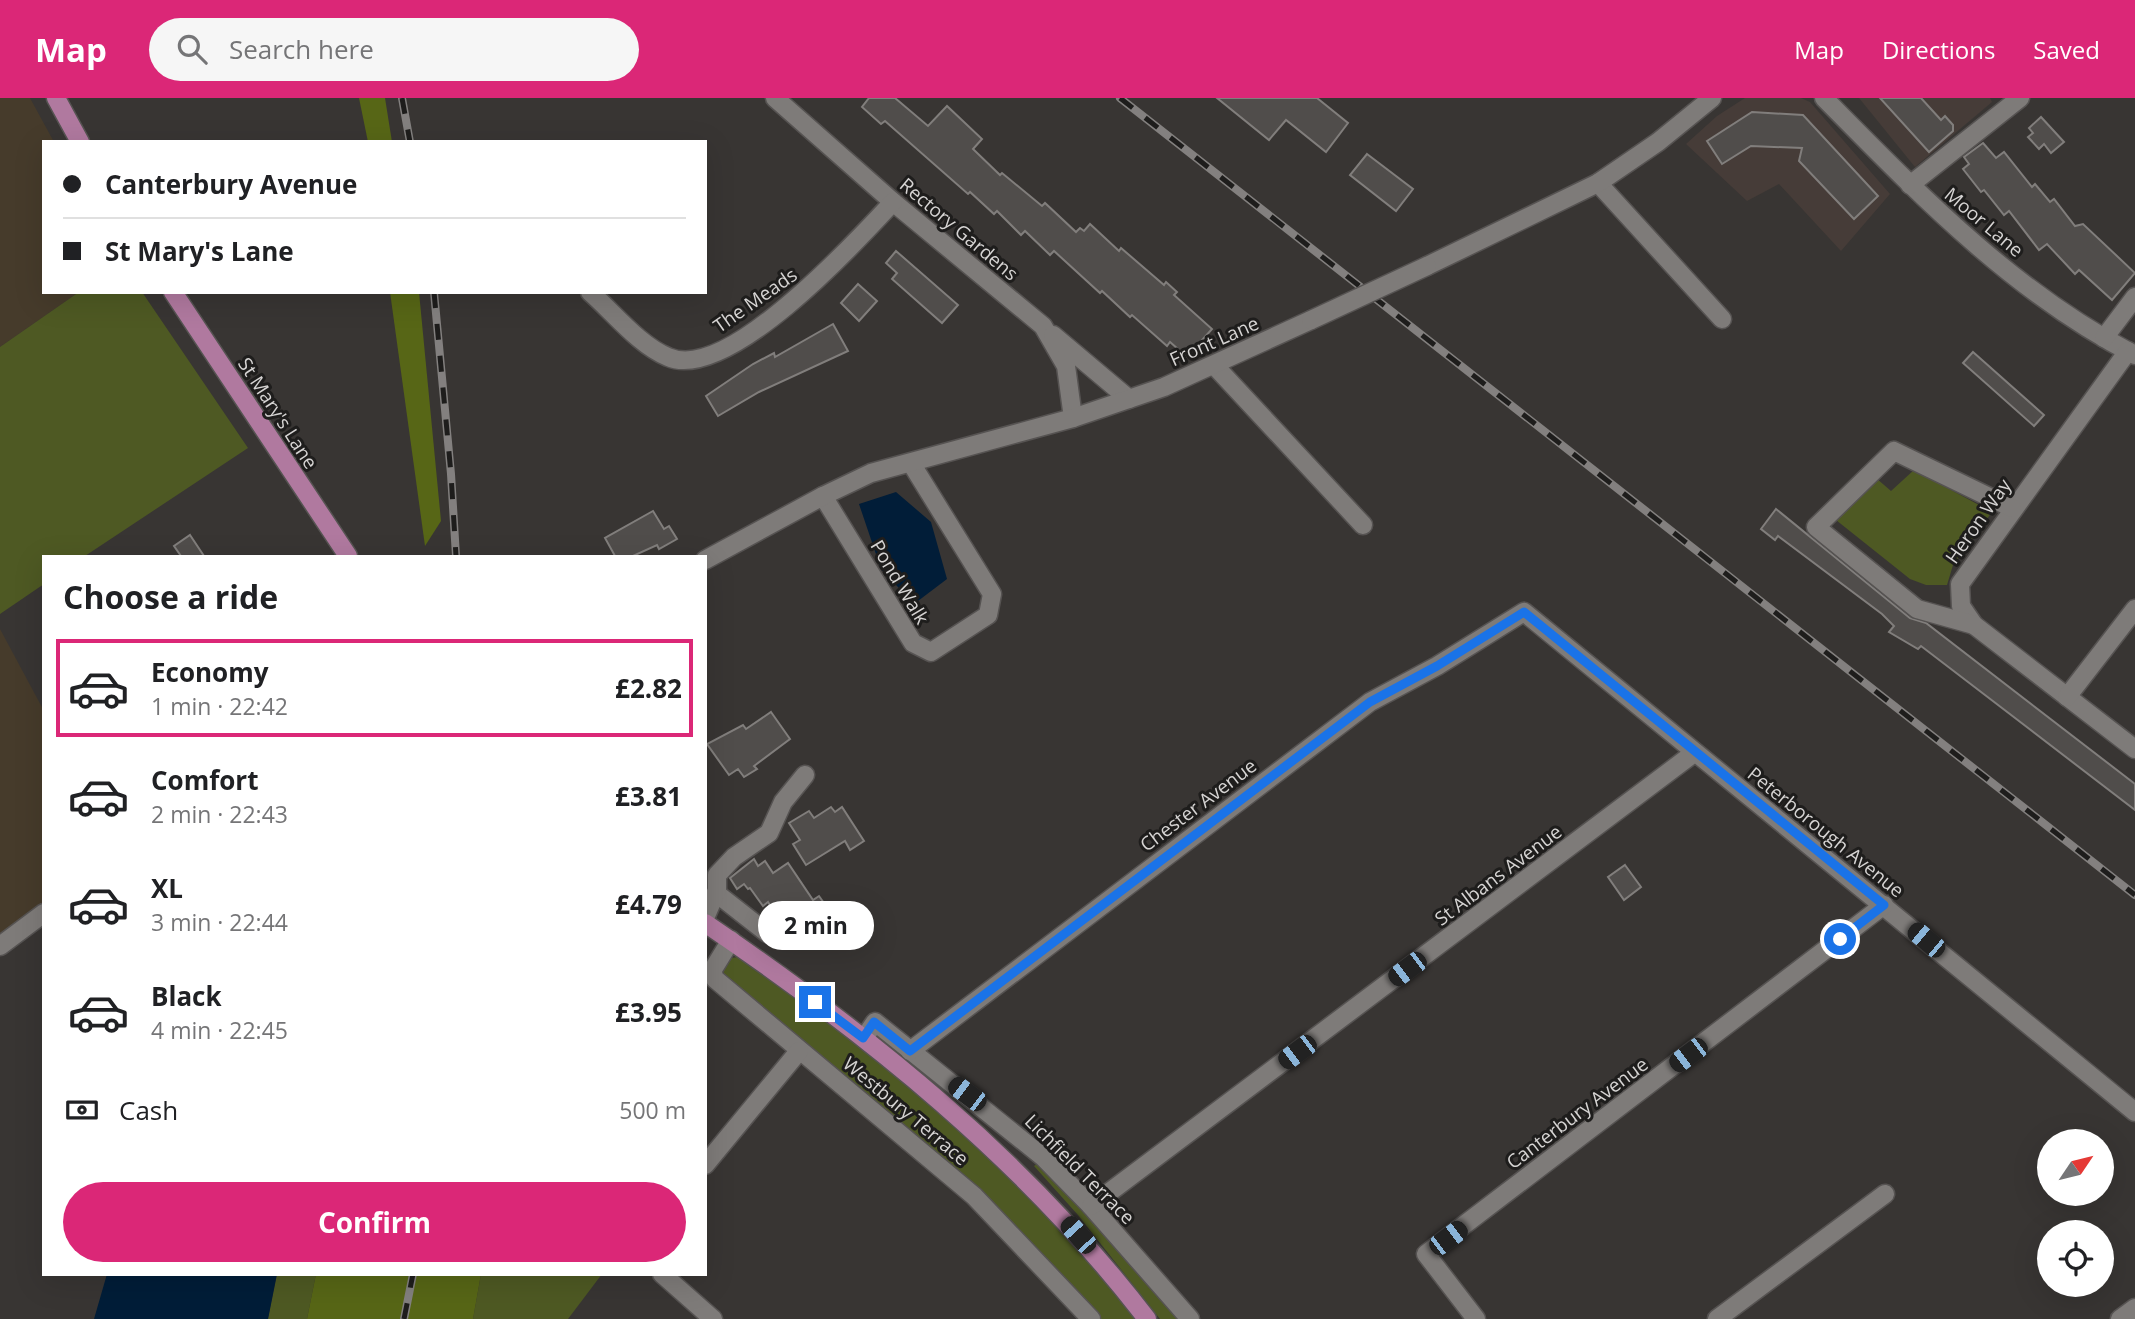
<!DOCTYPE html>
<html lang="en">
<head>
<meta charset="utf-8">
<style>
	body { margin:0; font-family:"Open Sans",sans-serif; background:#f6f6f6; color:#202124; height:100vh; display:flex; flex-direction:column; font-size:26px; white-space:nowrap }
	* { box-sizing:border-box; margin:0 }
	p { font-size:23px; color:#757577 }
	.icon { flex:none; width:38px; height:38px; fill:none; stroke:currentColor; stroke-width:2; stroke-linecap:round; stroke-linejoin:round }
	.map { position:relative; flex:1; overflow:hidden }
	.sheet { position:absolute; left:42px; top:457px; width:665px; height:721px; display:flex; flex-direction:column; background:#fff; border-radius:0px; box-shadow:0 7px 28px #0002 }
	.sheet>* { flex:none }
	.top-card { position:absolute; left:42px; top:42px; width:665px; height:154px; border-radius:0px; box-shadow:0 7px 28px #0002; display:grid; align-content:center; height:154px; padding:0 21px; background:#fff }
	.needle { width:46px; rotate:55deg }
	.fabs { position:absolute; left:2037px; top:1031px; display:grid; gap:14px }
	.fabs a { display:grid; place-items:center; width:77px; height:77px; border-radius:50%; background:#fff; box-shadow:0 7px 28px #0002; font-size:35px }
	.end { position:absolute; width:32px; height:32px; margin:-16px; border:9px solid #1a73e8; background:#fff; box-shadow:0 0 0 4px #fff }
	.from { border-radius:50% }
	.bubble { position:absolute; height:49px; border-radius:24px; background:#fff; box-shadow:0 7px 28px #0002; font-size:23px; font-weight:700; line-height:49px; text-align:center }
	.car { position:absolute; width:21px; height:42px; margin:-21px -10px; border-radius:9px; box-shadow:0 0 5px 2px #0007; background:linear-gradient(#222 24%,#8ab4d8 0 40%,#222 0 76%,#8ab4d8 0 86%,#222 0) }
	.top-card b { display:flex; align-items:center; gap:24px; height:66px; font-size:26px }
	.top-card b+b { border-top:2px solid #e0e0e0 }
	.top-card i { width:18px; height:18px; background:#202124 }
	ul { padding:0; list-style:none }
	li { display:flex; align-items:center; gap:21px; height:98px; margin:0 14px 10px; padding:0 7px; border:4px solid transparent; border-radius:0px }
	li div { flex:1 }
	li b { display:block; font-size:26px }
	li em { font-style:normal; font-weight:700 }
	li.on { border-color:#db2777 }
	li>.icon { width:63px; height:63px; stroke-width:1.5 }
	h2 { padding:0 21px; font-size:32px; line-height:84px }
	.pay { display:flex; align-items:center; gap:18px; height:77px; padding:0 21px; font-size:26px }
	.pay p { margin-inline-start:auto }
	.action { display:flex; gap:14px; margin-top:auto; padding:14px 21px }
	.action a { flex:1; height:80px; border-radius:42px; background:#db2777; color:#fff; font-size:28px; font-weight:700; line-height:80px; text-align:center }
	header { display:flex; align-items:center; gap:42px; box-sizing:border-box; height:98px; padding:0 35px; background:#db2777; color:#fff }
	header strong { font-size:33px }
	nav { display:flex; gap:38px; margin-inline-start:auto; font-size:24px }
	.search { width:490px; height:63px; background:#f6f6f6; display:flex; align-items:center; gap:18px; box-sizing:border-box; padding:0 24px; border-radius:38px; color:#757577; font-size:26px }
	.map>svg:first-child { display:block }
	.built { fill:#463c38 }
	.education { fill:#463b2b }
	.green { fill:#4e5923 }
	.forest { fill:#576616 }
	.water { fill:#011d38 }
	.building { fill:#504d4b; stroke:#817e7c; stroke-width:2 }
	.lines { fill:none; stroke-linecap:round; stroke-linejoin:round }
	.minor-casing { stroke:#565352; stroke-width:21 }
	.major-casing { stroke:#565352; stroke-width:21 }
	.minor { stroke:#7e7b79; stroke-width:18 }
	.major { stroke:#b0799f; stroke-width:18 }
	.rail-casing { stroke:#83807f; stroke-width:8 }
	.rail { stroke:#1e1d1c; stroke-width:5; stroke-dasharray:16; stroke-linecap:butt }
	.minor-bridge-casing { stroke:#565352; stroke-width:21; stroke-linecap:butt }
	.minor-bridge { stroke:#7e7b79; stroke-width:18 }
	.route { stroke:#1a73e8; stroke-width:9 }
	.labels { text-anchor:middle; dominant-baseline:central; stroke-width:6; stroke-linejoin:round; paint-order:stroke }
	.street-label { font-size:19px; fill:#d6d4d3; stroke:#1e1d1c }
</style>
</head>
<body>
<header>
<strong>Map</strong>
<div class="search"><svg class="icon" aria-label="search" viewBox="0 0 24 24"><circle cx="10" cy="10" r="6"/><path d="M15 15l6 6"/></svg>Search here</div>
<nav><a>Map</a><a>Directions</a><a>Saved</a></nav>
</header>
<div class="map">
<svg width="2135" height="1221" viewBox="0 0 2135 1221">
	<rect width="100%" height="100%" fill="#383533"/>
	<g class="built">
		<polygon points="1745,0 1801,0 1810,4 1890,96 1841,153 1779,86 1747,103 1686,46 1717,18"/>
		<polygon points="1859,0 1990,0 1992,4 1915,69"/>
	</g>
	<g class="education">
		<polygon points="0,0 30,0 54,44 44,44 44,194 79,194 0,249"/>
		<polygon points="0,531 44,613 44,808 0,840"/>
	</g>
	<g class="green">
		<polygon points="79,194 142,194 248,350 85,458 44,458 44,486 0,516 0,249"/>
		<polygon points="1914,372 1992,414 1953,467 1947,487 1926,487 1910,481 1836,422 1876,380 1891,393"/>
		<path d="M745,858C886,969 1028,1075 1137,1221H1100L1079,1196L728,887L723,873L731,860Z"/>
		<polygon points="1038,1065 1062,1087 1177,1221 1160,1221 1078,1117 1034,1068"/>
		<polygon points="277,1176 316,1176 307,1221 268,1221"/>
		<polygon points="481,1176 602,1176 568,1221 473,1221"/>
	</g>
	<g class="forest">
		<polygon points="359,0 385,0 392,44 368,44"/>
		<polygon points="390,194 419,194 441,423 425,448"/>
		<polygon points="316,1176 481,1176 473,1221 307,1221"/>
	</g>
	<g class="water">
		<polygon points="896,394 931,424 947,481 914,506 881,471 859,406"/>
		<polygon points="107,1176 277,1176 268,1221 94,1221"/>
	</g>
	<g class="building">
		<polygon points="869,0 895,0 928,28 947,8 982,41 973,51 1000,77 1002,75 1042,108 1045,105 1076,134 1080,130 1084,133 1090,126 1119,153 1121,150 1164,187 1166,184 1177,194 1174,197 1212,231 1187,259 1170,244 1167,248 1132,217 1130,219 1102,193 1100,195 1054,153 1050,157 1025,133 1021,137 997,113 994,116 970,94 968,96 885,23 881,26 862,9"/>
		<polygon points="1217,0 1317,0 1348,25 1326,54 1286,22 1269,42"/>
		<polygon points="1880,0 1921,0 1941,22 1945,18 1953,27 1953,33 1929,54"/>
		<polygon points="1752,14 1803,17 1878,98 1854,121 1799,63 1802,50 1751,48 1722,66 1707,43"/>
		<polygon points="2041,19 2064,44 2051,55 2044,46 2039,51 2028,39 2033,35 2029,30"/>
		<polygon points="1983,45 1996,60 2004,54 2032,89 2035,86 2050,104 2054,101 2075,128 2083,126 2135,175 2112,202 2079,172 2075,176 2047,146 2039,152 2009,113 2004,117 1984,92 1981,94 1963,71 1969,66 1964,59"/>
		<polygon points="1367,56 1413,91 1396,113 1350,77"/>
		<polygon points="896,153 958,207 942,225 892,181 897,175 886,165"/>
		<polygon points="858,186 877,203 859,223 841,205"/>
		<polygon points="833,226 848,253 759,294 718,318 706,298 753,266 774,255 775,259"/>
		<polygon points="1973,254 2044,317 2034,328 1963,265"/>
		<polygon points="1776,411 1910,520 1926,525 2135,686 2135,712 1921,548 1918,551 1889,534 1894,528 1882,516 1778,438 1775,442 1761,431"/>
		<polygon points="653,413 664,431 669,428 677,441 659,451 657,447 633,458 615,458 605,440"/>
		<polygon points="190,437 204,458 181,458 174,448"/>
		<polygon points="771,614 790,641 754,668 757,671 744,679 738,671 729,677 707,646 743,627 746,631"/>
		<polygon points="831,709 835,714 842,709 864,743 850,752 845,743 806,767 793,746 800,742 789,725 809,713 814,720"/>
		<polygon points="754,761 758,768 765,763 773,775 788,765 813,802 819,798 831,815 812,828 809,823 802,828 793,815 788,818 784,813 777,818 768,804 763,808 750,790 748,791 744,786 737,791 730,780"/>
		<polygon points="1625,767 1641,789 1624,802 1608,779"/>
	</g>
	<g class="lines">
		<g class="minor-casing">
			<g id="minor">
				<polyline points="775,0 893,104 1043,228 1066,268 1073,320"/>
				<path d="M1824,0C1919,96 2014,195 2135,257"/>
				<polyline points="1598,85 1722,221"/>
				<polyline points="1910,87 2020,0"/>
				<polyline points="1427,168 1598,85 1658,44 1712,0"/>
				<path d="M590,194C614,215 639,247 668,259C727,285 856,144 893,104"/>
				<polyline points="1053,237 1129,301"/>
				<polyline points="2104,240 2135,199"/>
				<polyline points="2128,253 1960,486 1961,508 1974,527 2135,651"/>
				<polyline points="1214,267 1363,427"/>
				<polyline points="823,398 913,545 931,554 988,517 992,496 911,365"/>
				<polyline points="705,462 823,398 871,375 1073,320 1164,289 1311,222"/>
				<polyline points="1974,527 1917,511 1816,429 1894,353 2012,410"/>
				<polyline points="2067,599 2135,511"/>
				<polyline points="716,795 767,835"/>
				<polyline points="705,820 717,792 717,777 734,759 769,735 783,704 805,677"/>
				<polyline points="731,842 712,873 715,881 974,1098 1091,1221"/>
				<polyline points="0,848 44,815"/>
				<polyline points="864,940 875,924 1043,1059 1091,1108 1190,1221"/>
				<polyline points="910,953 1370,604 1437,568 1524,514 2135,1014"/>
				<polyline points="705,1067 799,953"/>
				<polyline points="1091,1108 1694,655"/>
				<polyline points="662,1176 713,1221"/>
				<polyline points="1476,1221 1426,1156 1884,807"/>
				<polyline points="1717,1221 1885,1096"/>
				<polyline points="2120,1221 2135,1210"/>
			</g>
		</g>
		<g class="major-casing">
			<g id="major">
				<polyline points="56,0 80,44"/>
				<polyline points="173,194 348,458"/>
				<path d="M705,825C870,937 1025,1062 1147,1221"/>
			</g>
		</g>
		<use href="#minor" class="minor"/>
		<use href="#major" class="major"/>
		<g class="rail-casing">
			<g id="rail">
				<polyline points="402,0 410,44"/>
				<polyline points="1120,0 2135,797"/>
				<polyline points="434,194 451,376 456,458"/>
				<polyline points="404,1221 413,1176"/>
			</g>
		</g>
		<use href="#rail" class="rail"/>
		<g class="minor-bridge-casing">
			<polyline id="minor-bridge" points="1311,222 1427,168"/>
		</g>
		<use href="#minor-bridge" class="minor-bridge"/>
	</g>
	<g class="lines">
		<polyline class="route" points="815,904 863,940 874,924 910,953 1370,604 1437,568 1524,514 1884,807 1840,841"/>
	</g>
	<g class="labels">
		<g class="street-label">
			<text transform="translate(1984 124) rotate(40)">Moor Lane</text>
			<text transform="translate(959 131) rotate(40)">Rectory Gardens</text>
			<text transform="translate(755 202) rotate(-35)">The Meads</text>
			<text transform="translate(1214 243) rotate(-24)">Front Lane</text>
			<text transform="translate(278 315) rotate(57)">St Mary's Lane</text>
			<text transform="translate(1978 423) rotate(-55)">Heron Way</text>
			<text transform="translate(900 484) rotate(59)">Pond Walk</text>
			<text transform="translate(1198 707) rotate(-37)">Chester Avenue</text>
			<text transform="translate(1826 734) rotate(39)">Peterborough Avenue</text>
			<text transform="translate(1498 777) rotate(-37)">St Albans Avenue</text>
			<text transform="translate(906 1013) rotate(40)">Westbury Terrace</text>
			<text transform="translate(1577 1015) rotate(-37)">Canterbury Avenue</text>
			<text transform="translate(1080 1071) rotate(45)">Lichfield Terrace</text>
		</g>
	</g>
</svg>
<div class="fabs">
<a><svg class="needle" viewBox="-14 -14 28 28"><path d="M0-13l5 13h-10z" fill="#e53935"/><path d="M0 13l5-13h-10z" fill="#757577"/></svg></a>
<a><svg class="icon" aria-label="locate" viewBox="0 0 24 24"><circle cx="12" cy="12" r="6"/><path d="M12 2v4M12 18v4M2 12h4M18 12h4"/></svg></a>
</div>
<i class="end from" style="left:1840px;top:841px"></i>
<i class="end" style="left:815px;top:904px"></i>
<div class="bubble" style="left:758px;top:803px;width:116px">2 min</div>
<i class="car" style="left:1926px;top:842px;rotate:310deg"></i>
<i class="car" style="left:1407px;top:871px;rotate:233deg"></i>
<i class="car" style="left:1297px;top:954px;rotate:233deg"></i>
<i class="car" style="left:1688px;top:957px;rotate:233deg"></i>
<i class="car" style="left:967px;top:996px;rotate:307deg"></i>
<i class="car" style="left:1078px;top:1137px;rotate:318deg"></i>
<i class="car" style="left:1448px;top:1140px;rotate:53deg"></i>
<div class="top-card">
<b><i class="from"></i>Canterbury Avenue</b>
<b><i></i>St Mary's Lane</b>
</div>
<section class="sheet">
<h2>Choose a ride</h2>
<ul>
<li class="on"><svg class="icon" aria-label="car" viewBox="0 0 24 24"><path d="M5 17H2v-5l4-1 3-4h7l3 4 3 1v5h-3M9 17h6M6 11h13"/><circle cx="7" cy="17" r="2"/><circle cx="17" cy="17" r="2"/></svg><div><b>Economy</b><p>1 min · 22:42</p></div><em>£2.82</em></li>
<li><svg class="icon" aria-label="car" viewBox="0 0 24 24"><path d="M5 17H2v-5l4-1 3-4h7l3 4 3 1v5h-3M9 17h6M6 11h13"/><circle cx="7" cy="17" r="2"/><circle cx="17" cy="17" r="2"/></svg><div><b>Comfort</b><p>2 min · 22:43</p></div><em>£3.81</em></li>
<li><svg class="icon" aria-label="car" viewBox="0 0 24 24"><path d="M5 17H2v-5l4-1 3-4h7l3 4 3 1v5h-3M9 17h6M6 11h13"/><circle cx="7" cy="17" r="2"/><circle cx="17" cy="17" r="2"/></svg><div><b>XL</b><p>3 min · 22:44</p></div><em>£4.79</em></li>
<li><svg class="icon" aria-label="car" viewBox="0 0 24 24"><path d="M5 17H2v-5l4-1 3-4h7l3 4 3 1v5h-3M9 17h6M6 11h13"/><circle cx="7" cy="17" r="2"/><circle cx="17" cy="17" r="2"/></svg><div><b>Black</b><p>4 min · 22:45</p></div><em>£3.95</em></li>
</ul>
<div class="pay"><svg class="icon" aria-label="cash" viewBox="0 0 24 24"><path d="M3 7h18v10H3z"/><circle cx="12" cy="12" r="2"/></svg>Cash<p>500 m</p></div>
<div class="action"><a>Confirm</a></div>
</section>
</div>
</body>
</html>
